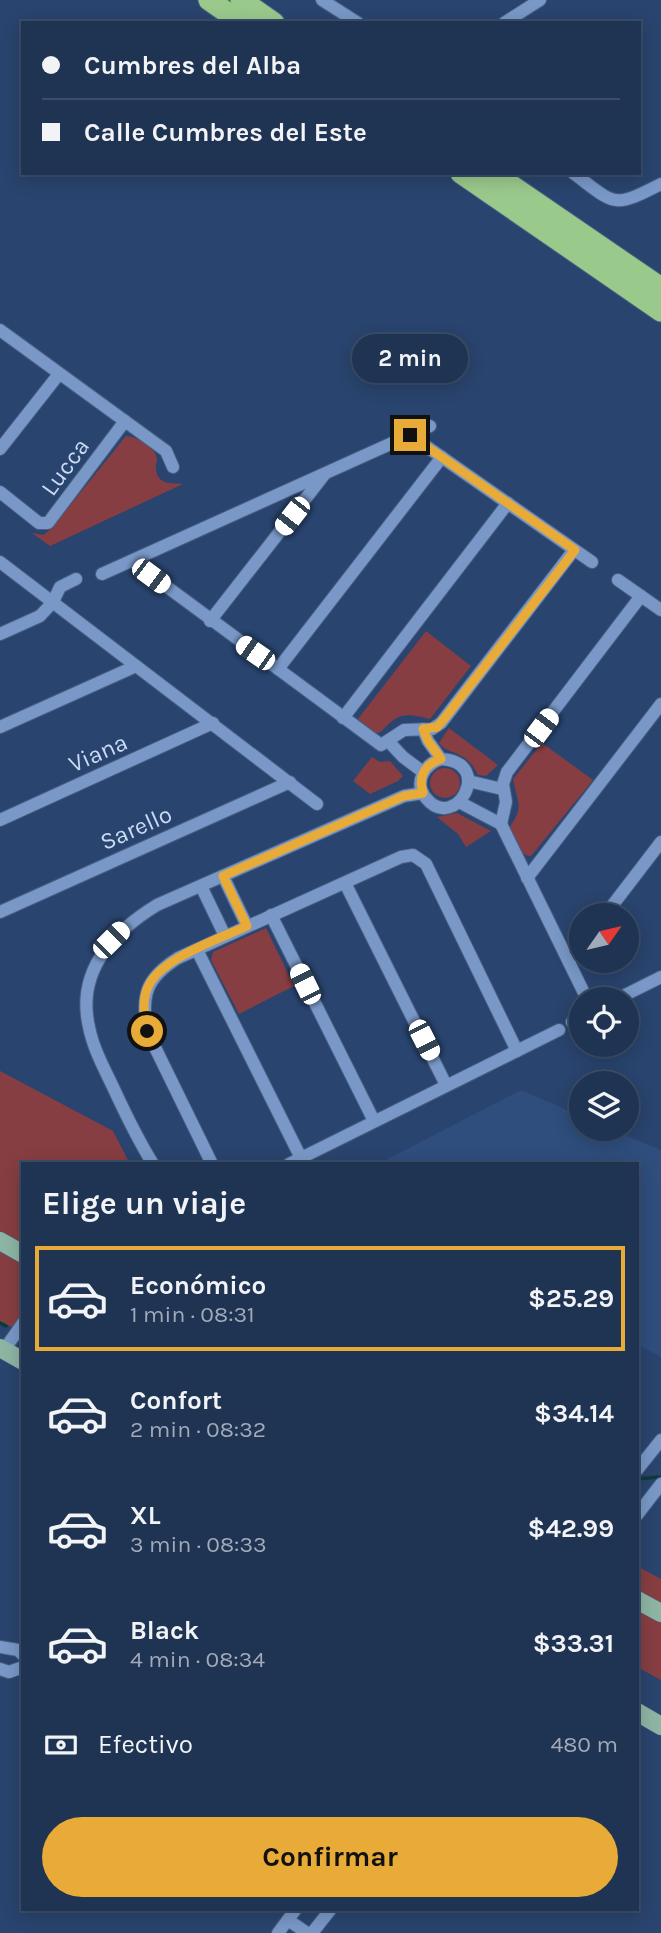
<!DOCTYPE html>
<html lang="es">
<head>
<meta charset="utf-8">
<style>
	body { margin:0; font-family:Karla,sans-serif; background:#2c3f5c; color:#f1f3f6; height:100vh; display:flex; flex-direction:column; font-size:26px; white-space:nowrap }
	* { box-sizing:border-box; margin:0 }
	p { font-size:23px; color:#a1aab8 }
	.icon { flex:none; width:38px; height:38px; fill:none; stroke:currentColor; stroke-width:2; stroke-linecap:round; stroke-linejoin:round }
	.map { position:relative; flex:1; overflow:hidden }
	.details { position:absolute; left:21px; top:1162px; width:618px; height:749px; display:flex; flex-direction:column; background:#1f3352; border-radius:0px; box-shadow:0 4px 18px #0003,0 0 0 2px #3c4e69 }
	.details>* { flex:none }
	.hud { position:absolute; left:21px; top:21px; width:620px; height:154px; border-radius:0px; box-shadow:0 4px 18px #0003,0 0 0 2px #3c4e69; display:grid; align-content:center; height:154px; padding:0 21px; background:#1f3352 }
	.needle { width:46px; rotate:56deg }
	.buttons { position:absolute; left:569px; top:903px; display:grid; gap:14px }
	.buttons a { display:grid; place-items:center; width:70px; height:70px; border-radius:50%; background:#1f3352; box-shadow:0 4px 18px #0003,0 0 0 2px #3c4e69; font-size:35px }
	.end { position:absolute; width:32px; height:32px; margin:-16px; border:9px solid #e9ab38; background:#111; box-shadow:0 0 0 4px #111 }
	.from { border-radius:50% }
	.bubble { position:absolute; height:49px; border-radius:24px; background:#1f3352; box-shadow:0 4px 18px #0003,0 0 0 2px #3c4e69; font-size:23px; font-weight:700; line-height:49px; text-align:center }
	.car { position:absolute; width:21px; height:42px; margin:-21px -10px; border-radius:9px; box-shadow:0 0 5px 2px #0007; background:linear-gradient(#fff 24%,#345 0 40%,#fff 0 76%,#345 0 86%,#fff 0) }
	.hud b { display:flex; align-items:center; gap:24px; height:66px; font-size:26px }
	.hud b+b { border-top:2px solid #3c4e69 }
	.hud i { width:18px; height:18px; background:#f1f3f6 }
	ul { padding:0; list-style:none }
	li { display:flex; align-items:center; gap:21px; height:105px; margin:0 14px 10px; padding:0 7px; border:4px solid transparent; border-radius:0px }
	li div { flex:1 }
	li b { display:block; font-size:26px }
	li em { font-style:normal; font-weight:700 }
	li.active { border-color:#e9ab38 }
	li>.icon { width:63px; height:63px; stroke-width:1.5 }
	h2 { padding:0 21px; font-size:32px; line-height:84px }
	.pay { display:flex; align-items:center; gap:18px; height:77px; padding:0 21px; font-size:26px }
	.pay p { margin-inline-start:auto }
	.cta { display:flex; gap:14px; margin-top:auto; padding:14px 21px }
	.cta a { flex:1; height:80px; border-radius:42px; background:#e9ab38; color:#111; font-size:28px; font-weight:700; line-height:80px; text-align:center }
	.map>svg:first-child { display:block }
	.built { fill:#2f4e7d }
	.green { fill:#863e42 }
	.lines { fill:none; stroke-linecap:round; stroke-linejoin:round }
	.stream { stroke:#0d3b3c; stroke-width:3.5 }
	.minor-casing { stroke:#485f82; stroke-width:14 }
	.major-casing { stroke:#485f82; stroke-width:19 }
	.highway-casing { stroke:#485f82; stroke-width:23 }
	.minor { stroke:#7998c7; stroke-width:12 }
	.major { stroke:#8db5a4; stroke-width:18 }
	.highway { stroke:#9ac98c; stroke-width:21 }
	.route { stroke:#e9ab38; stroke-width:9 }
	.labels { text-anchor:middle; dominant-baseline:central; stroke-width:7; stroke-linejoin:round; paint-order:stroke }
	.street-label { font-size:24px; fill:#cadbf4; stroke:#29446e }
</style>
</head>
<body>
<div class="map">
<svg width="661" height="1933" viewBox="0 0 661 1933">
	<rect width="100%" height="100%" fill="#29446e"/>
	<polygon class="built" points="521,1090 581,1116 581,1129 611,1129 661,1150 661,1357 637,1344 637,1164 378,1164"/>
	<g class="green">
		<path d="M126,436C135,436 155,447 157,458C157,462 155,466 156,469C157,485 172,483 183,484L50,546L32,533L43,535L51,529Z"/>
		<path d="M426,631L471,666L430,719C406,714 400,711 381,732L374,733L358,719Z"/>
		<path d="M449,728L498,765L486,776L478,775C465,748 448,756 439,743Z"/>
		<path d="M542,743L593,780L531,856C518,856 514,839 509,828C525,806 517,802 513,779Z"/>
		<polygon points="372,757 380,762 390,761 403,776 398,781 370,794 353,781"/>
		<circle cx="445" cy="783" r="15"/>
		<polygon points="457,813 491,831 466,847 458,834 437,817"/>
		<polygon points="266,928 294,986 239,1014 211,960 213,952"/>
		<polygon points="0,1071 113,1131 130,1164 23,1164 23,1260 0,1246"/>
		<polygon points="0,1249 23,1262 23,1333 0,1321"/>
		<polygon points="637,1566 661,1579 661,1680 637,1667"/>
	</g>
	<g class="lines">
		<g class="stream">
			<polyline points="0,1323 6,1326"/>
			<polyline points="637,1479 659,1477"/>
		</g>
		<g class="minor-casing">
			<g id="minor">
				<polyline points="322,0 358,23"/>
				<polyline points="504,23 540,0"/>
				<path d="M573,173C616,205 612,209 661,184"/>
				<polyline points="0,330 166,451 173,467"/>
				<polyline points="410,435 592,562"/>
				<polyline points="0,449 59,374"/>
				<polyline points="0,492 39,523 48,523 125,421"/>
				<polyline points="132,561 381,745 404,730 432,729 441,723 574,550"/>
				<polyline points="0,562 317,804"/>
				<polyline points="102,574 430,426"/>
				<polyline points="618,580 661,610"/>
				<polyline points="210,621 324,475"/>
				<polyline points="0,634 40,616 53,602 60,587 76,579"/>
				<polyline points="278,669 442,457"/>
				<polyline points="343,718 508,503"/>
				<polyline points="0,727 136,666"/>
				<path d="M423,729L428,741L441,759C496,762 455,834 426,798C413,782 425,764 441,759"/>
				<polyline points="389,742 403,757 423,772"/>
				<polyline points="468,781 502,789"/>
				<polyline points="459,802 501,824"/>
				<polyline points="0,820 213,723"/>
				<polyline points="501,824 506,802 503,784 507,772 641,596"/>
				<polyline points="501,824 587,999"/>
				<polyline points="223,876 247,926"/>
				<polyline points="527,878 661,704"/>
				<polyline points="345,883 446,1085"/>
				<polyline points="201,886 225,936"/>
				<polyline points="0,912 290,782"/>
				<polyline points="271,915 374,1121"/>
				<polyline points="605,915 661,842"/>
				<polyline points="197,950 301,1158"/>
				<polyline points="569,962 581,946"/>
				<polyline points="617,999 661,977"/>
				<polyline points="572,1022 581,1018"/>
				<path d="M153,1164C138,1140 125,1113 113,1087C104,1068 93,1048 89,1027C76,971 113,932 157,905L404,796L423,793"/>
				<path d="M212,1164L147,1031C141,995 146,978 178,958L401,857L413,855L426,864L517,1051"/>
				<polyline points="289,1164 559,1030"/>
				<polyline points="4,1350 23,1323"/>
				<polyline points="637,1470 661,1440"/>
				<polyline points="637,1515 661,1484"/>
				<polyline points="0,1647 18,1650 23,1655"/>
				<polyline points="0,1669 9,1672 23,1667"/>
				<polyline points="288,1920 307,1933"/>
				<polyline points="278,1933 296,1909"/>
				<polyline points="312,1933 331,1909"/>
			</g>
		</g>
		<g class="major-casing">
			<g id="major">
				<polyline points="0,1241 23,1254"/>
				<polyline points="0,1348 23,1361"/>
				<polyline points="637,1600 661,1613"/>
				<polyline points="637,1712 661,1726"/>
			</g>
		</g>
		<g class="highway-casing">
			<g id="highway">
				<polyline points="209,0 242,23"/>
				<polyline points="241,0 274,23"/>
				<polyline points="461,173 661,311"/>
				<polyline points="493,173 661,288"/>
			</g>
		</g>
		<use href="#minor" class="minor"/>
		<use href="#major" class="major"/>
		<use href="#highway" class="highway"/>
	</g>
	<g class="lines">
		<path class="route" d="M147,1031C144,1015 141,998 150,983C165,957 219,939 247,926L223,876L404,796L423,793C418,776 425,764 441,759L428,741L423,729L437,727L444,719L575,550L410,435"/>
	</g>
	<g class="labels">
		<g class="street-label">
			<text transform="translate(65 467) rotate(-54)">Lucca</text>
			<text transform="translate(98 753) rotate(-24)">Viana</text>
			<text transform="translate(136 828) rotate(-24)">Sarello</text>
		</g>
	</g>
</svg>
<div class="buttons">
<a><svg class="needle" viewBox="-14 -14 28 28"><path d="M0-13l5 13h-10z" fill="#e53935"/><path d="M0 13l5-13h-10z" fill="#a1aab8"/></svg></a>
<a><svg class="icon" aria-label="locate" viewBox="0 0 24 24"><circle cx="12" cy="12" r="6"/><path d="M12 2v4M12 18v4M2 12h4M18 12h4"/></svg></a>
<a><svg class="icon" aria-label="layers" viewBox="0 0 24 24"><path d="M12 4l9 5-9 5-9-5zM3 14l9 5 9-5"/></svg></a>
</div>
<i class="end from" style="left:147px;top:1031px"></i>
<i class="end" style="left:410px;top:435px"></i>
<div class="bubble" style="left:352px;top:334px;width:116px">2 min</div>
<i class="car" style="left:292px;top:516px;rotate:218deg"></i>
<i class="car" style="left:151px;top:576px;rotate:127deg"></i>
<i class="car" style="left:255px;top:653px;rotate:305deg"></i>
<i class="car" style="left:541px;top:728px;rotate:37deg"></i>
<i class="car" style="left:111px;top:940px;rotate:45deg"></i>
<i class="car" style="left:305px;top:984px;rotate:334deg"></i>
<i class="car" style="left:424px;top:1040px;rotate:153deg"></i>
<div class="hud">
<b><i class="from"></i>Cumbres del Alba</b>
<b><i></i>Calle Cumbres del Este</b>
</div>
<section class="details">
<h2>Elige un viaje</h2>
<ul>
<li class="active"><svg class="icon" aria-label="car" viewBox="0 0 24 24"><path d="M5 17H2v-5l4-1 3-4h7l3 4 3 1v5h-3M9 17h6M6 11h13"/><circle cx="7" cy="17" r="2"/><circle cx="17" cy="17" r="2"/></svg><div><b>Económico</b><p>1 min · 08:31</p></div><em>$25.29</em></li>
<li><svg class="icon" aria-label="car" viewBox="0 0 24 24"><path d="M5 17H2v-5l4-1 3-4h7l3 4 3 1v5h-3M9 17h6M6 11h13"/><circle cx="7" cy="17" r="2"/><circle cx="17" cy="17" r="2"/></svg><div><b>Confort</b><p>2 min · 08:32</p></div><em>$34.14</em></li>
<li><svg class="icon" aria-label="car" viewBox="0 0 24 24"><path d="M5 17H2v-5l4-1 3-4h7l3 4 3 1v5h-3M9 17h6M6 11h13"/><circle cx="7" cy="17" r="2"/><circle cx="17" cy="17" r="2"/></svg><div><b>XL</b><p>3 min · 08:33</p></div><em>$42.99</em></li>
<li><svg class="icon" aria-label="car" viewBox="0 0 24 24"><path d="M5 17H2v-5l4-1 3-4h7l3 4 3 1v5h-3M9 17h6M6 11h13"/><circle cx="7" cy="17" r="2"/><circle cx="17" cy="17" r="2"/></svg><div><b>Black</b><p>4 min · 08:34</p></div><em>$33.31</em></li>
</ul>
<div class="pay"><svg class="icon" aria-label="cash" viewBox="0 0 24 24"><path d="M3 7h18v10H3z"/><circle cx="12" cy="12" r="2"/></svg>Efectivo<p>480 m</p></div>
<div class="cta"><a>Confirmar</a></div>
</section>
</div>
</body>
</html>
